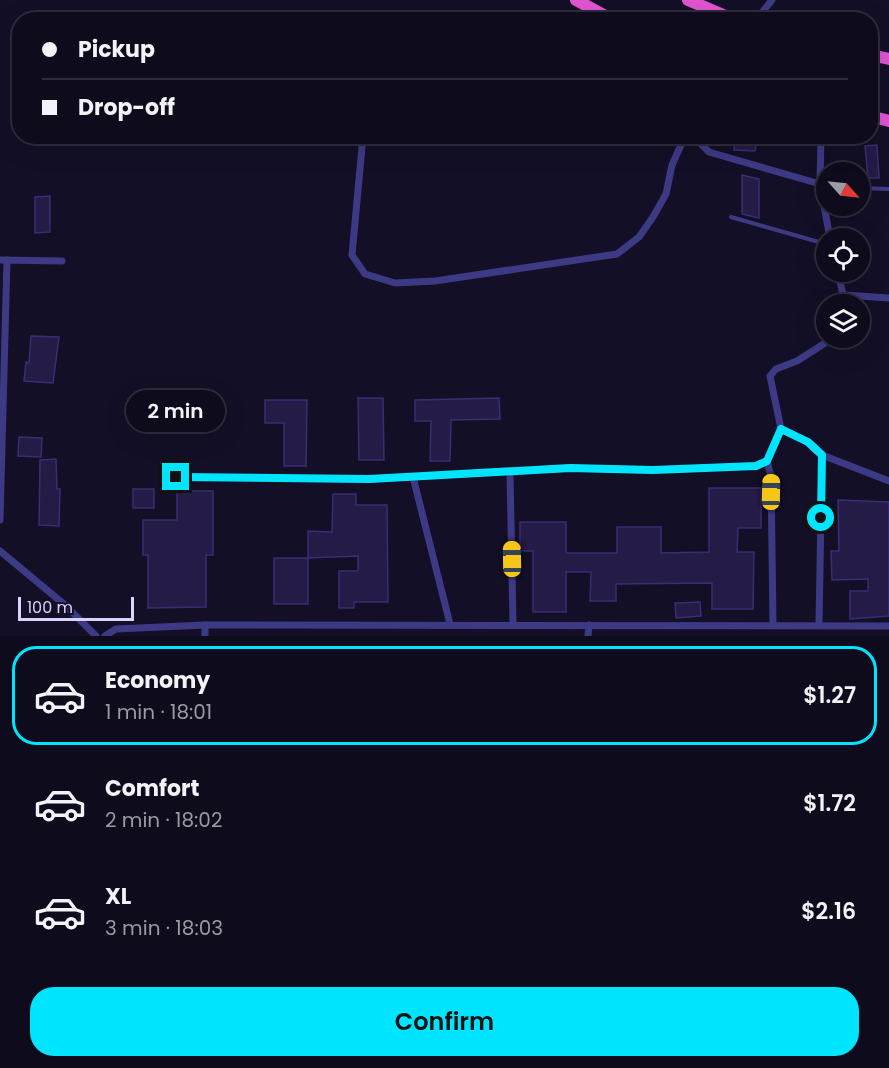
<!DOCTYPE html>
<html lang="en">
<head>
<meta charset="utf-8">
<style>
	body { margin:0; font-family:Poppins,sans-serif; background:#171425; color:#f1f3f6; height:100vh; display:flex; flex-direction:column; font-size:22px; white-space:nowrap }
	* { box-sizing:border-box; margin:0 }
	p { font-size:20px; color:#9b9ba3 }
	.icon { flex:none; width:33px; height:33px; fill:none; stroke:currentColor; stroke-width:2; stroke-linecap:round; stroke-linejoin:round }
	.map { position:relative; height:636px; overflow:hidden }
	.drawer { display:flex; flex-direction:column; background:#0e0b1c; flex:1 }
	.drawer>* { flex:none }
	.top-card { position:absolute; left:12px; top:12px; width:866px; height:132px; border-radius:24px; box-shadow:0 6px 24px #0002,0 0 0 2px #2e2b3b; display:grid; align-content:center; height:132px; padding:0 30px; background:#0e0b1c }
	.needle { width:39px; rotate:117deg }
	.fabs { position:absolute; left:816px; top:162px; display:grid; gap:12px }
	.fabs a { display:grid; place-items:center; width:54px; height:54px; border-radius:50%; background:#0e0b1c; box-shadow:0 6px 24px #0002,0 0 0 2px #2e2b3b; font-size:30px }
	.scale { position:absolute; left:18px; bottom:15px; width:116px; box-sizing:border-box; padding-left:6px; border:3px solid #d9d4ff; border-top:0; font-size:16px; line-height:21px; white-space:nowrap; color:#d9d4ff; -webkit-text-stroke:4px #130f26; paint-order:stroke }
	.end { position:absolute; width:27px; height:27px; margin:-14px; border:8px solid #00e5ff; background:#111; box-shadow:0 0 0 3px #111 }
	.from { border-radius:50% }
	.bubble { position:absolute; height:42px; border-radius:21px; background:#0e0b1c; box-shadow:0 6px 24px #0002,0 0 0 2px #2e2b3b; font-size:20px; font-weight:600; line-height:42px; text-align:center }
	.car { position:absolute; width:18px; height:36px; margin:-18px -9px; border-radius:8px; box-shadow:0 0 4px 2px #0007; background:linear-gradient(#f5c518 24%,#345 0 40%,#f5c518 0 76%,#345 0 86%,#f5c518 0) }
	.top-card b { display:flex; align-items:center; gap:21px; height:57px; font-size:22px }
	.top-card b+b { border-top:2px solid #2e2b3b }
	.top-card i { width:15px; height:15px; background:#f1f3f6 }
	ul { padding:10px 0 0; list-style:none }
	li { display:flex; align-items:center; gap:18px; height:99px; margin:0 12px 9px; padding:0 18px; border:3px solid transparent; border-radius:24px }
	li div { flex:1 }
	li b { display:block; font-size:22px }
	li em { font-style:normal; font-weight:600 }
	li.selected { border-color:#00e5ff }
	li>.icon { width:54px; height:54px; stroke-width:1.5 }
	.button { display:flex; gap:12px; margin-top:auto; padding:12px 30px }
	.button a { flex:1; height:69px; border-radius:24px; background:#00e5ff; color:#111; font-size:24px; font-weight:600; line-height:69px; text-align:center }
	.map>svg:first-child { display:block }
	.building { fill:#241b47; stroke:#3b2d73; stroke-width:1.5 }
	.lines { fill:none; stroke-linecap:round; stroke-linejoin:round }
	.service { stroke:#3d3a85; stroke-width:4 }
	.minor { stroke:#3d3a85; stroke-width:7 }
	.trunk { stroke:#e055d1; stroke-width:12 }
	.route { stroke:#00e5ff; stroke-width:8 }
</style>
</head>
<body>
<div class="map">
<svg width="889" height="636" viewBox="0 0 889 636">
	<rect width="100%" height="100%" fill="#130f26"/>
	<g class="building">
		<polygon points="736,136 758,136 755,151 734,150"/>
		<polygon points="877,145 879,178 868,178 865,146"/>
		<polygon points="742,175 759,179 759,218 742,214"/>
		<polygon points="50,196 50,232 35,233 35,197"/>
		<polygon points="31,336 59,337 53,383 24,381 26,362 29,363"/>
		<polygon points="358,398 383,398 384,460 359,460"/>
		<polygon points="499,398 500,419 451,420 450,461 430,461 431,421 415,421 415,400"/>
		<polygon points="265,400 307,400 306,466 284,466 284,423 265,423"/>
		<polygon points="19,437 42,438 41,457 18,456"/>
		<polygon points="56,459 57,489 60,489 59,526 39,525 40,460"/>
		<polygon points="709,488 761,488 761,528 738,528 737,552 754,552 753,609 712,609 712,583 616,584 616,601 590,601 591,572 566,572 566,612 533,612 533,551 520,551 520,522 566,522 566,553 617,553 617,527 661,527 661,553 709,552"/>
		<rect x="133" y="489" width="21" height="19"/>
		<polygon points="177,491 213,491 213,555 206,555 206,607 148,608 148,555 143,555 143,520 177,520"/>
		<polygon points="333,494 356,494 356,505 387,505 388,602 354,602 354,608 339,608 339,571 358,571 358,556 308,558 308,531 332,532"/>
		<polygon points="838,500 889,502 889,616 850,619 850,591 868,591 868,579 832,580 831,551 839,551"/>
		<rect x="274" y="558" width="34" height="46"/>
		<polygon points="700,602 701,616 676,618 675,603"/>
	</g>
	<g class="lines">
		<g class="service">
			<polyline points="860,188 889,189"/>
			<polyline points="731,217 826,244"/>
		</g>
		<g class="minor">
			<polyline points="756,20 772,0"/>
			<polyline points="363,136 352,255 365,274 395,283 435,281 617,254 639,237 653,217 666,194 672,165 685,136"/>
			<polyline points="693,136 709,152 820,184"/>
			<polyline points="821,136 820,184 830,238"/>
			<polyline points="0,260 62,261"/>
			<polyline points="838,272 845,304"/>
			<polyline points="844,295 889,298"/>
			<polyline points="781,429 808,442 822,455 889,481"/>
			<polyline points="767,461 771,476 773,624"/>
			<polyline points="510,473 513,624"/>
			<polyline points="176,477 369,479 413,477 450,624"/>
			<polyline points="413,477 570,468 653,470 756,466 767,461 781,429 770,376 776,369 797,361 833,338"/>
			<polyline points="0,520 7,260"/>
			<polyline points="0,551 65,605 96,636"/>
			<polyline points="819,624 822,455"/>
			<polyline points="205,625 205,636"/>
			<polyline points="105,636 116,629 205,625 889,626"/>
			<polyline points="588,636 589,625"/>
		</g>
		<g class="trunk">
			<polyline points="576,0 613,20"/>
			<polyline points="688,0 735,20"/>
			<polyline points="870,55 889,59"/>
			<polyline points="870,116 889,121"/>
		</g>
	</g>
	<g class="lines">
		<polyline class="route" points="176,477 369,479 570,468 653,470 756,466 767,461 781,429 808,442 822,455 821,518"/>
	</g>
</svg>
<div class="fabs">
<a><svg class="needle" viewBox="-14 -14 28 28"><path d="M0-13l5 13h-10z" fill="#e53935"/><path d="M0 13l5-13h-10z" fill="#9b9ba3"/></svg></a>
<a><svg class="icon" aria-label="locate" viewBox="0 0 24 24"><circle cx="12" cy="12" r="6"/><path d="M12 2v4M12 18v4M2 12h4M18 12h4"/></svg></a>
<a><svg class="icon" aria-label="layers" viewBox="0 0 24 24"><path d="M12 4l9 5-9 5-9-5zM3 14l9 5 9-5"/></svg></a>
</div>
<div class="scale">100 m</div>
<i class="end from" style="left:821px;top:518px"></i>
<i class="end" style="left:176px;top:477px"></i>
<div class="bubble" style="left:126px;top:390px;width:99px">2 min</div>
<i class="car" style="left:771px;top:492px;rotate:1deg"></i>
<i class="car" style="left:512px;top:559px;rotate:359deg"></i>
<div class="top-card">
<b><i class="from"></i>Pickup</b>
<b><i></i>Drop-off</b>
</div>
</div>
<section class="drawer">
<ul>
<li class="selected"><svg class="icon" aria-label="car" viewBox="0 0 24 24"><path d="M5 17H2v-5l4-1 3-4h7l3 4 3 1v5h-3M9 17h6M6 11h13"/><circle cx="7" cy="17" r="2"/><circle cx="17" cy="17" r="2"/></svg><div><b>Economy</b><p>1 min · 18:01</p></div><em>$1.27</em></li>
<li><svg class="icon" aria-label="car" viewBox="0 0 24 24"><path d="M5 17H2v-5l4-1 3-4h7l3 4 3 1v5h-3M9 17h6M6 11h13"/><circle cx="7" cy="17" r="2"/><circle cx="17" cy="17" r="2"/></svg><div><b>Comfort</b><p>2 min · 18:02</p></div><em>$1.72</em></li>
<li><svg class="icon" aria-label="car" viewBox="0 0 24 24"><path d="M5 17H2v-5l4-1 3-4h7l3 4 3 1v5h-3M9 17h6M6 11h13"/><circle cx="7" cy="17" r="2"/><circle cx="17" cy="17" r="2"/></svg><div><b>XL</b><p>3 min · 18:03</p></div><em>$2.16</em></li>
</ul>
<div class="button"><a>Confirm</a></div>
</section>
</body>
</html>
